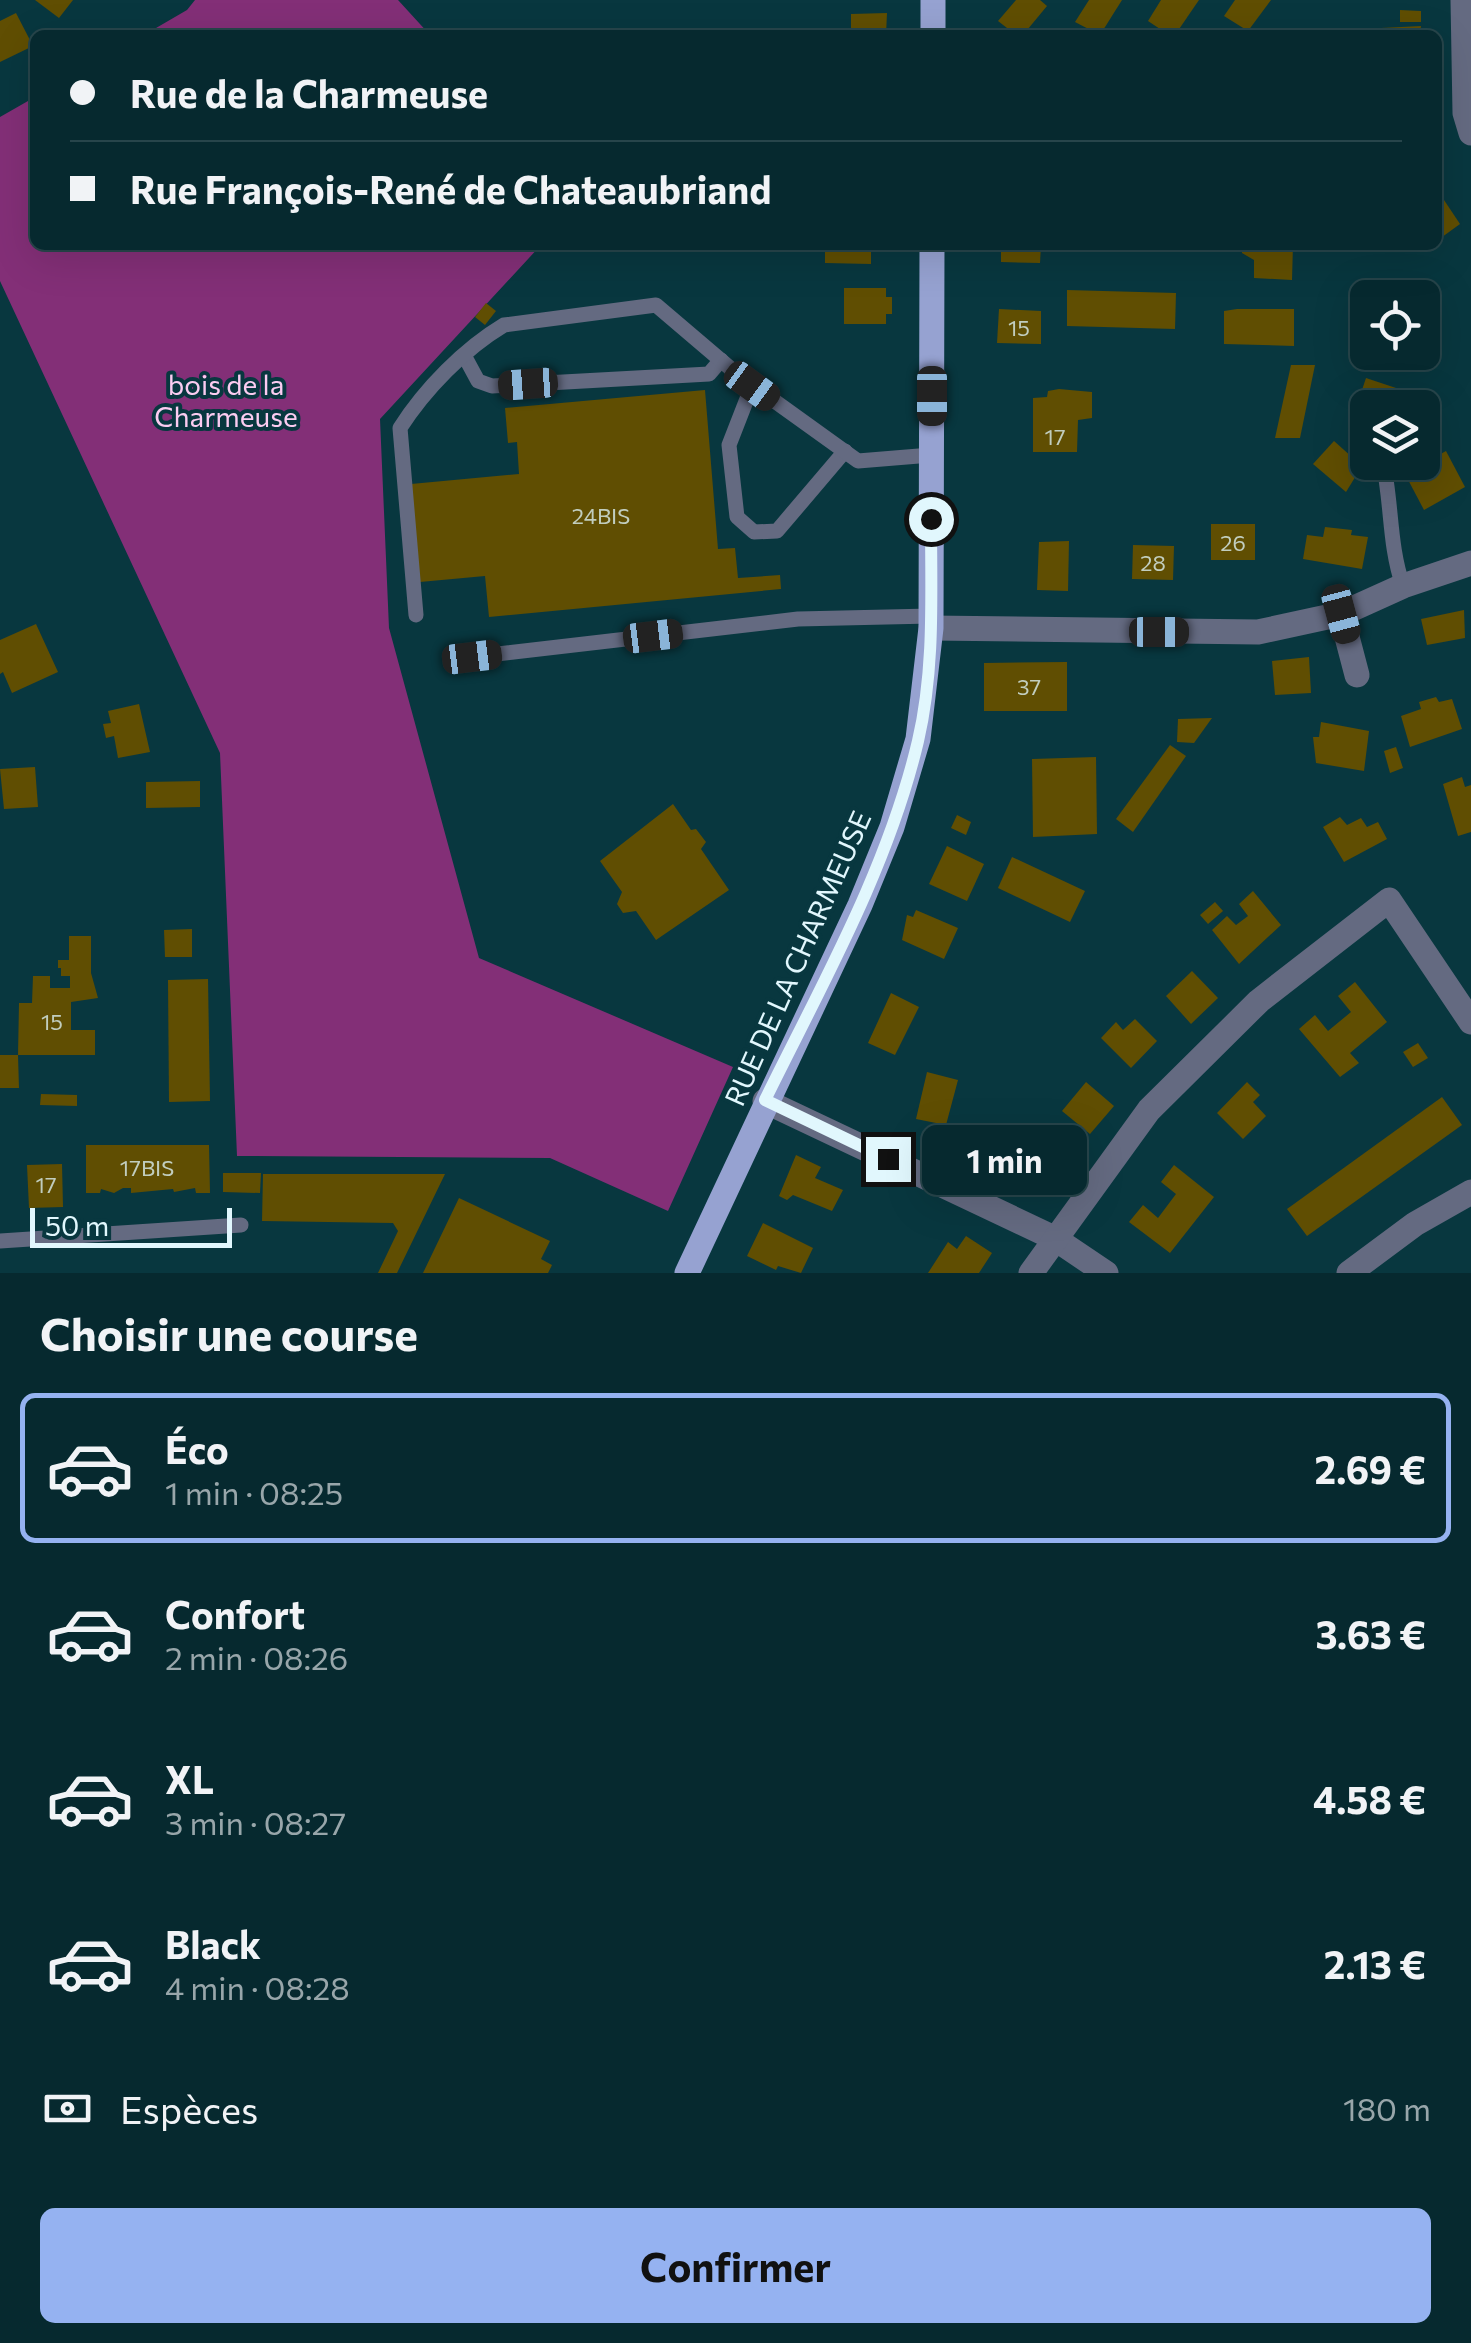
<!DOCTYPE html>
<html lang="fr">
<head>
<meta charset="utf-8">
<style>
	body { margin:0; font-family:Commissioner,sans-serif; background:#14353b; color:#f1f3f6; height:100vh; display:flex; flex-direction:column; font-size:38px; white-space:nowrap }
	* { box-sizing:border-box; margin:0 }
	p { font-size:32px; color:#98a6aa }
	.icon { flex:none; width:55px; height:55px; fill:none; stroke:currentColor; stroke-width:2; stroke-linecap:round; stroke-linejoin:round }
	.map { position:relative; height:1273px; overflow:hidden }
	.sheet { display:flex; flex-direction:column; background:#06292f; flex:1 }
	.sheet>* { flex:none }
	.top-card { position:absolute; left:30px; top:30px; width:1412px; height:220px; border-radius:15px; box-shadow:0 10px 40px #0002,0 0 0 2px #27454b; display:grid; align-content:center; height:220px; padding:0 40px; background:#06292f }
	.tools { position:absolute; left:1350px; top:280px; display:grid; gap:20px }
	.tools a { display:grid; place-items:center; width:90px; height:90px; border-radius:15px; background:#06292f; box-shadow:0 10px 40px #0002,0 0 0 2px #27454b; font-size:50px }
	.scale { position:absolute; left:30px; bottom:25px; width:202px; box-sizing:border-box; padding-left:10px; border:5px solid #e1f7fd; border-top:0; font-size:28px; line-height:35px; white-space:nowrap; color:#e1f7fd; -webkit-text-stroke:8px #08373f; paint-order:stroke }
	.end { position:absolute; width:45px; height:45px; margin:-22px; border:12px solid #e1f7fd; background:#111; box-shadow:0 0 0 5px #111 }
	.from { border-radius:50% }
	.bubble { position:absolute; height:70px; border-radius:15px; background:#06292f; box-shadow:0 10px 40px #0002,0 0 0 2px #27454b; font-size:32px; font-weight:700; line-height:70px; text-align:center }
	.car { position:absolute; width:30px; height:60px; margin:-30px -15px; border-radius:12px; box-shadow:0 0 8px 2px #0007; background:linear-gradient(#222 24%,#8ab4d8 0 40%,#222 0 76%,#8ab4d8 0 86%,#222 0) }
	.top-card b { display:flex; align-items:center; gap:35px; height:95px; font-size:38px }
	.top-card b+b { border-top:2px solid #27454b }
	.top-card i { width:25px; height:25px; background:#f1f3f6 }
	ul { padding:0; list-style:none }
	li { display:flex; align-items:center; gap:30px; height:150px; margin:0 20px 15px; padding:0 20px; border:5px solid transparent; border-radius:15px }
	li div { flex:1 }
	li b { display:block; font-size:38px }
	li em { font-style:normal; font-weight:700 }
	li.on { border-color:#95b2f1 }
	li>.icon { width:90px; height:90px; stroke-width:1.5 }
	h2 { padding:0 40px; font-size:45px; line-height:120px }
	.pay { display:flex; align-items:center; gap:25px; height:110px; padding:0 40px; font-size:38px }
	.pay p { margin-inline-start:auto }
	.cta { display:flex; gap:20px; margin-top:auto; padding:20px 40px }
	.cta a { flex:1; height:115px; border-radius:15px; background:#95b2f1; color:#111; font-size:40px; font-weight:700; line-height:115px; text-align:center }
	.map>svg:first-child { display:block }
	.forest { fill:#832f77 }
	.building { fill:#604e02 }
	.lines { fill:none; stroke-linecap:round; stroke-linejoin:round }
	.service { stroke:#646a81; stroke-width:15 }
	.minor { stroke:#646a81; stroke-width:25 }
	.primary { stroke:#96a2d1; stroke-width:25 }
	.route { stroke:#e1f7fd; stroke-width:12 }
	.labels { text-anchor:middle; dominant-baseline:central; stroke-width:8; stroke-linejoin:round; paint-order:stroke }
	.number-label { font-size:22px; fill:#c1cdbe }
	.park-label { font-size:28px; fill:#fbccf1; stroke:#08373f }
	.street-label { font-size:28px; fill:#e1f7fd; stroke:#08373f }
</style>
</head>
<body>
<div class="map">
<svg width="1471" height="1273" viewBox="0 0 1471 1273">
	<rect width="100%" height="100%" fill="#08373f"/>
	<g class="forest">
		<polygon points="195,0 398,0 430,35 144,35 187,10"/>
		<polygon points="35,97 35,245 541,245 380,419 389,628 479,958 733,1067 668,1211 550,1158 237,1156 220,753 0,281 0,117"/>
	</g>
	<g class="building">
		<polygon points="35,0 73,0 59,18"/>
		<polygon points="1016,0 1040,0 1047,6 1023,35 1016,35 998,21"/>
		<polygon points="1089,0 1122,0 1100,35 1075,22"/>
		<polygon points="1161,0 1199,0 1175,35 1169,35 1148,21"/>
		<polygon points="1235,0 1271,0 1248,31 1224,16"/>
		<polygon points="1400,10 1421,11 1421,22 1400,22"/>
		<polygon points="16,13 33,46 0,62 0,21"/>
		<polygon points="887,13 886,35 851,35 851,14"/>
		<polygon points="1421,26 1420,35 1381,35 1381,28"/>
		<polygon points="1438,191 1460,224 1438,240"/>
		<polygon points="825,245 871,245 871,264 825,263"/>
		<polygon points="1001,245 1041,245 1040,263 1001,262"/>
		<polygon points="1242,245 1293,245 1292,280 1254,278 1254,260 1242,253"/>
		<polygon points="844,288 886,288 886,297 892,297 892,314 886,314 886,324 844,324"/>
		<polygon points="1067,290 1176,293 1175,329 1067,326"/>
		<polygon points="486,303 496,311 485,325 475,317"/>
		<polygon points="999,309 1041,311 1041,344 997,343"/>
		<polygon points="1237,309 1294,309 1294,346 1224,344 1224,311"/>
		<polygon points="1291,365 1315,365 1307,404 1300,438 1275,438"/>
		<polygon points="1366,378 1414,394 1410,408 1357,405"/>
		<polygon points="1059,389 1092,392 1092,418 1078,420 1077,452 1033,452 1033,398 1047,397 1048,391"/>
		<polygon points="705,390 718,549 735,548 738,578 780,575 781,589 489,617 485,576 420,582 411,484 519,474 517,442 508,443 505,408"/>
		<polygon points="1334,441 1362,466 1346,492 1313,464"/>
		<polygon points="1446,451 1465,487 1424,510 1405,474"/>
		<rect x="1211" y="524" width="44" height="36"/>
		<polygon points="1325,527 1352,530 1351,535 1368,537 1362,569 1303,559 1307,535 1323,537"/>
		<polygon points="1069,541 1068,591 1037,590 1039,542"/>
		<polygon points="1133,545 1174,546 1173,580 1132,579"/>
		<polygon points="1464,610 1465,638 1427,645 1421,619"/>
		<polygon points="36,624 58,672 12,693 3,672 0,674 0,640"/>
		<polygon points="1309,657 1311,693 1275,695 1272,661"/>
		<polygon points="1067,662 1067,711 984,711 984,663"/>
		<polygon points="1436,697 1439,702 1452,699 1462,729 1410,747 1401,716 1421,709 1419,702"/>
		<polygon points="139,704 150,752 118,758 114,736 106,738 103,724 111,723 108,711"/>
		<polygon points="1212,718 1194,743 1177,742 1178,719"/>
		<polygon points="1321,722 1369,731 1364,771 1316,763 1313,737 1319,737"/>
		<polygon points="1170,745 1186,756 1133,832 1116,819"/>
		<polygon points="1396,747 1403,768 1390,773 1384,751"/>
		<polygon points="1096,757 1097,834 1033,837 1032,759"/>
		<polygon points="35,767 38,807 4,809 0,769"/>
		<polygon points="1462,777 1465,787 1471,785 1471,832 1458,836 1443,784"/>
		<polygon points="200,781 200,807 146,808 146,782"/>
		<polygon points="673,804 691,830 696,829 706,842 701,849 729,890 656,940 636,911 623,913 617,904 622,892 600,861"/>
		<polygon points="957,815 971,822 966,835 951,828"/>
		<polygon points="1340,817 1347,825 1361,818 1367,827 1378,822 1387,839 1344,862 1323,827"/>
		<polygon points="947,846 984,864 967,901 929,884"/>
		<polygon points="1012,857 1085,891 1070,922 998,888"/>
		<polygon points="1253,891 1281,925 1239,964 1212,930 1227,916 1236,925 1248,916 1239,904"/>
		<polygon points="1215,902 1223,911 1208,924 1200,915"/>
		<polygon points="916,910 958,928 944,959 902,940 907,915 913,917"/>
		<polygon points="192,929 192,957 165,957 164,930"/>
		<polygon points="69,936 91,936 91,973 98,998 71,1002 71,1030 95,1030 95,1055 18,1055 19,1088 0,1088 0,1055 18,1055 19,1003 32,1003 33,976 50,976 50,988 70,988 70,976 61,976 61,968 58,968 58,960 69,960"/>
		<polygon points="1192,971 1218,998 1191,1024 1166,996"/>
		<polygon points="208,979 210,1101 169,1102 168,980"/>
		<polygon points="1355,982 1387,1022 1350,1053 1359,1063 1340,1077 1299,1029 1315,1015 1328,1031 1351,1012 1338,996"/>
		<polygon points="891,993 919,1007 895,1055 868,1043"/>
		<polygon points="1135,1019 1157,1041 1131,1068 1101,1038 1116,1022 1123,1030"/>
		<polygon points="1418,1043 1428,1058 1413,1067 1403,1052"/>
		<polygon points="927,1072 958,1080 946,1125 916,1119"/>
		<polygon points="1086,1082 1114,1106 1090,1134 1062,1111"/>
		<polygon points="1247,1082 1260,1095 1253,1102 1266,1116 1243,1139 1217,1113"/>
		<polygon points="41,1094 77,1095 77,1106 40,1105"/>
		<polygon points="1442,1097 1462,1125 1307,1236 1287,1209"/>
		<polygon points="1050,1136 1065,1147 1036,1186 1002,1161 1010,1151 1019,1157 1032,1138 1043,1146"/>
		<polygon points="86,1145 209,1145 210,1193 196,1193 195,1188 174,1192 173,1189 131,1193 131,1188 123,1188 114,1193 101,1189 100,1193 86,1193"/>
		<polygon points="796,1155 821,1167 815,1178 843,1190 832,1211 793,1195 787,1200 779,1196"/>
		<polygon points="62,1164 63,1207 29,1208 27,1165"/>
		<polygon points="1174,1165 1214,1197 1170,1253 1129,1222 1143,1205 1158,1218 1176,1194 1161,1182"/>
		<polygon points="223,1173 261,1173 260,1193 223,1192"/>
		<polygon points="263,1174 445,1174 397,1273 378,1273 398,1231 393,1223 262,1221"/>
		<polygon points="459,1198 550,1241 541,1259 552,1265 548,1273 423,1273"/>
		<polygon points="763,1223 813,1248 801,1273 778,1266 776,1270 747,1256"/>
		<polygon points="966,1236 992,1253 979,1273 928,1273 948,1242 957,1249"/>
	</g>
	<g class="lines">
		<g class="service">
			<polyline points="465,357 478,381 492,386 709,374 721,360"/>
			<polyline points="752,386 729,445 737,517 754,532 777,531 845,451"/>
			<path d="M1383,462C1392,504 1389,546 1403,586"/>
			<path d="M416,615L400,428C425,389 464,349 504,325L656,305L737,374L858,461L931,455"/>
			<polyline points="472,657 798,619 931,616"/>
			<polyline points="0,1241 241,1225"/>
		</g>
		<g class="minor">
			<polyline points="1463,0 1465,113 1471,133"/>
			<polyline points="1341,614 1357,675"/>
			<polyline points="931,628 1258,632 1341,614 1403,586 1471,563"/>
			<polyline points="765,1101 1054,1238 1106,1273"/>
			<polyline points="1031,1273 1149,1110 1259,1001 1389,900 1471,1022"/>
			<polyline points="1349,1273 1415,1224 1471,1192"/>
		</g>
		<g class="primary">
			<polyline points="933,35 933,0"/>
			<polyline points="687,1273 860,905 892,827 918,739 931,628 932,245"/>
		</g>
	</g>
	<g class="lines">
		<path class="route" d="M888,1159L765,1100C822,984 888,868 918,741C935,669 931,593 931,519"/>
	</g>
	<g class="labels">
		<g class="number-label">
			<text x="1019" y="327">15</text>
			<text x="1055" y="436">17</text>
			<text x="601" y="515">24BIS</text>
			<text x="1233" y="542">26</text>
			<text x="1153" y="562">28</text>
			<text x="1029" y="686">37</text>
			<text x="52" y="1021">15</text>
			<text x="147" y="1167">17BIS</text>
			<text x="46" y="1184">17</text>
		</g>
		<g class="park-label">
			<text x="226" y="384">bois de la<tspan x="226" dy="32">Charmeuse</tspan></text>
		</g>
		<g class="street-label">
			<text transform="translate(797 958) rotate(-66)">RUE DE LA CHARMEUSE</text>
		</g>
	</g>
</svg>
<div class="tools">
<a><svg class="icon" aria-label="locate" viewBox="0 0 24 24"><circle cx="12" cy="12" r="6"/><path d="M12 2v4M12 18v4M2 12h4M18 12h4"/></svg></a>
<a><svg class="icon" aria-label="layers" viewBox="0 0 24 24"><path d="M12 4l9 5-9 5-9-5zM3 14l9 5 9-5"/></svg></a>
</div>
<div class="scale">50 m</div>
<i class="end from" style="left:931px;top:519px"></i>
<i class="end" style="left:888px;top:1159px"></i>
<div class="bubble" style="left:922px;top:1125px;width:165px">1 min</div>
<i class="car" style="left:528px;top:384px;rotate:266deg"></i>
<i class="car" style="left:752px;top:386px;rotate:126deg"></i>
<i class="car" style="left:932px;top:396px;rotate:180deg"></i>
<i class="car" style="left:1341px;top:614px;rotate:165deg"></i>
<i class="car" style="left:1159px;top:632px;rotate:90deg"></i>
<i class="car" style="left:653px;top:636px;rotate:83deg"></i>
<i class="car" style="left:472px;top:657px;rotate:83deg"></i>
<div class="top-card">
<b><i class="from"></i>Rue de la Charmeuse</b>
<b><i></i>Rue François-René de Chateaubriand</b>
</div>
</div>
<section class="sheet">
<h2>Choisir une course</h2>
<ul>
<li class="on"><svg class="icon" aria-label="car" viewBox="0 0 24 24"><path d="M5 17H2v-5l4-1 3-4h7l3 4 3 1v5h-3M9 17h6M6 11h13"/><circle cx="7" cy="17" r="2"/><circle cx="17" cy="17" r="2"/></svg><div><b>Éco</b><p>1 min · 08:25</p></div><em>2.69 €</em></li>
<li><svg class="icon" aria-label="car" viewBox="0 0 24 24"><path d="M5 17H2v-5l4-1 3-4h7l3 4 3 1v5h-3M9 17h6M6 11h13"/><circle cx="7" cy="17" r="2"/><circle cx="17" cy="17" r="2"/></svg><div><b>Confort</b><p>2 min · 08:26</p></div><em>3.63 €</em></li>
<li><svg class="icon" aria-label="car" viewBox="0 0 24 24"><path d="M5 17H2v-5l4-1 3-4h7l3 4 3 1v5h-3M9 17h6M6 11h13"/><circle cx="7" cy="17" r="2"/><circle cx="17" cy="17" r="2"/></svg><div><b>XL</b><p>3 min · 08:27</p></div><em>4.58 €</em></li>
<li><svg class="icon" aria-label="car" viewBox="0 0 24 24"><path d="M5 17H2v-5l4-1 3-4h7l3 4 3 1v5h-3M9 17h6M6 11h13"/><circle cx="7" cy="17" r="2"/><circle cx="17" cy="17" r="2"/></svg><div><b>Black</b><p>4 min · 08:28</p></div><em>2.13 €</em></li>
</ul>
<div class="pay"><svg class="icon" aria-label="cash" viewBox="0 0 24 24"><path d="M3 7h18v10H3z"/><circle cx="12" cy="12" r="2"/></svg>Espèces<p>180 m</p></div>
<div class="cta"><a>Confirmer</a></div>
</section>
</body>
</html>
